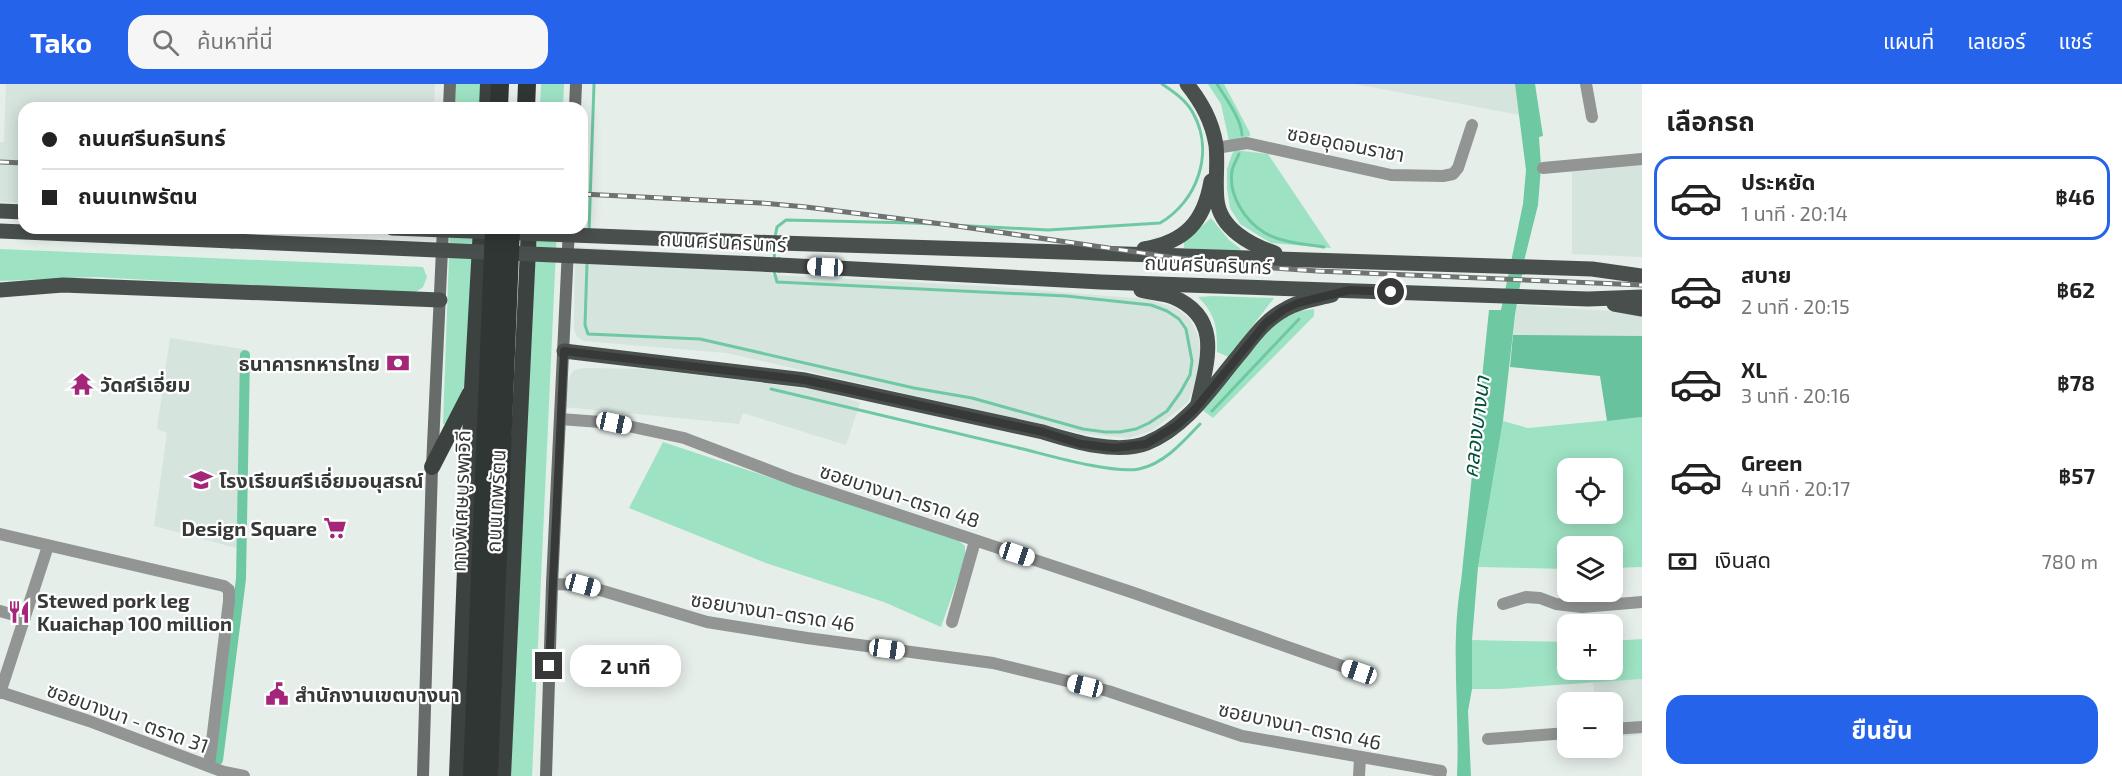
<!DOCTYPE html>
<html lang="th">
<head>
<meta charset="utf-8">
<style>
	body { margin:0; font-family:"Exo 2","Noto Sans Thai",sans-serif; background:#f6f6f6; color:#222; height:100vh; display:flex; flex-direction:column; font-size:22px; white-space:nowrap }
	* { box-sizing:border-box; margin:0 }
	p { font-size:20px; color:#767676 }
	.icon { flex:none; width:33px; height:33px; fill:none; stroke:currentColor; stroke-width:2; stroke-linecap:round; stroke-linejoin:round }
	.map { position:relative; flex:1; overflow:hidden }
	.details { display:flex; flex-direction:column; background:#fff; width:480px }
	.details>* { flex:none }
	.banner { position:absolute; left:18px; top:18px; width:570px; height:132px; border-radius:18px; box-shadow:0 3px 15px #0003; display:grid; align-content:center; height:132px; padding:0 24px; background:#fff }
	.controls { position:absolute; left:1557px; top:374px; display:grid; gap:12px }
	.controls a { display:grid; place-items:center; width:66px; height:66px; border-radius:12px; background:#fff; box-shadow:0 3px 15px #0003; font-size:30px }
	.end { position:absolute; width:27px; height:27px; margin:-14px; border:8px solid #363938; background:#fff; box-shadow:0 0 0 3px #fff }
	.from { border-radius:50% }
	.bubble { position:absolute; height:42px; border-radius:18px; background:#fff; box-shadow:0 3px 15px #0003; font-size:20px; font-weight:700; line-height:42px; text-align:center }
	.car { position:absolute; width:18px; height:36px; margin:-18px -9px; border-radius:8px; box-shadow:0 0 4px 2px #0007; background:linear-gradient(#fff 24%,#345 0 40%,#fff 0 76%,#345 0 86%,#fff 0) }
	.banner b { display:flex; align-items:center; gap:21px; height:57px; font-size:22px }
	.banner b+b { border-top:2px solid #e0e0e0 }
	.banner i { width:15px; height:15px; background:#222 }
	ul { padding:0; list-style:none }
	li { display:flex; align-items:center; gap:18px; height:84px; margin:0 12px 9px; padding:0 12px; border:3px solid transparent; border-radius:18px }
	li div { flex:1 }
	li b { display:block; font-size:22px }
	li em { font-style:normal; font-weight:700 }
	li.active { border-color:#2563eb }
	li>.icon { width:54px; height:54px; stroke-width:1.5 }
	h2 { padding:0 24px; font-size:27px; line-height:72px }
	.pay { display:flex; align-items:center; gap:15px; height:66px; padding:0 24px; font-size:22px }
	.pay p { margin-inline-start:auto }
	.primary-button { display:flex; gap:12px; margin-top:auto; padding:12px 24px }
	.primary-button a { flex:1; height:69px; border-radius:18px; background:#2563eb; color:#fff; font-size:24px; font-weight:700; line-height:69px; text-align:center }
	header { display:flex; align-items:center; gap:36px; box-sizing:border-box; height:84px; padding:0 30px; background:#2563eb; color:#fff }
	header strong { font-size:28px }
	nav { display:flex; gap:33px; margin-inline-start:auto; font-size:21px }
	.search { width:420px; height:54px; background:#f6f6f6; display:flex; align-items:center; gap:15px; box-sizing:border-box; padding:0 21px; border-radius:18px; color:#767676; font-size:22px }
	main { display:flex; flex:1; min-height:0 }
	.map>svg:first-child { display:block }
	.built { fill:#d5e4dd }
	.green { fill:#9de2c3; fill-rule:evenodd }
	.forest { fill:#68c29d }
	.water { fill:#6ec9a3 }
	.lines { fill:none; stroke-linecap:round; stroke-linejoin:round }
	.stream { stroke:#6ec9a3; stroke-width:3 }
	.canal { stroke:#6ec9a3; stroke-width:10 }
	.minor { stroke:#929593; stroke-width:12 }
	.secondary { stroke:#676b69; stroke-width:12 }
	.primary { stroke:#494f4c; stroke-width:15 }
	.trunk { stroke:#3c4240; stroke-width:16 }
	.motorway { stroke:#303633; stroke-width:18 }
	.rail-casing { stroke:#6e7271; stroke-width:5 }
	.rail { stroke:#fff; stroke-width:3; stroke-dasharray:9; stroke-linecap:butt }
	.primary-bridge { stroke:#494f4c; stroke-width:15 }
	.motorway-bridge { stroke:#303633; stroke-width:18 }
	.route { stroke:#363938; stroke-width:8 }
	.labels { text-anchor:middle; dominant-baseline:central; stroke-width:4.5; stroke-linejoin:round; paint-order:stroke }
	.street-label { font-size:20px; fill:#363938; stroke:#fff }
	.poi-label { font-size:20px; font-weight:bold; fill:#363938; stroke:#fff; text-anchor:start }
	.water-label { font-size:21px; font-style:italic; fill:#025139; stroke:#fff }
</style>
</head>
<body>
<header>
<strong>Tako</strong>
<div class="search"><svg class="icon" aria-label="search" viewBox="0 0 24 24"><circle cx="10" cy="10" r="6"/><path d="M15 15l6 6"/></svg>ค้นหาที่นี่</div>
<nav><a>แผนที่</a><a>เลเยอร์</a><a>แชร์</a></nav>
</header>
<main>
<div class="map">
<svg width="1642" height="692" viewBox="0 0 1642 692">
	<rect width="100%" height="100%" fill="#e6eeea"/>
	<g class="built">
		<polygon points="6,0 435,0 434,24 24,24 24,119 0,118 0,58 4,58"/>
		<polygon points="1355,0 1515,0 1520,31"/>
		<polygon points="1642,78 1642,173 1572,170 1572,86"/>
		<polygon points="575,163 771,173 771,191 985,202 1146,215 1176,224 1190,235 1198,252 1201,272 1197,295 1188,318 1153,346 1129,354 1086,350 726,269 584,257 577,253 574,246"/>
		<polygon points="1517,221 1642,229 1642,252 1513,251"/>
		<polygon points="170,254 243,265 240,465 154,442 167,349 157,345"/>
		<polygon points="584,284 649,285 786,302 829,308 860,319 846,361 743,329 739,340 564,323 569,293 574,286"/>
		<polygon points="1642,595 1642,651 1613,653 1612,618 1595,618 1593,598"/>
	</g>
	<g class="green">
		<polygon points="456,0 485,0 484,24 455,24"/>
		<polygon points="541,0 564,0 563,24 540,24"/>
		<polygon points="1208,0 1224,0 1250,49 1250,52 1229,57 1221,20"/>
		<polygon points="1235,66 1268,70 1331,164 1271,159 1240,140 1230,124 1227,104 1227,85 1232,70"/>
		<polygon points="1211,134 1229,156 1241,165 1237,167 1184,164 1184,158"/>
		<polygon points="450,144 477,144 468,293 447,341 443,340"/>
		<polygon points="534,144 557,144 532,692 510,692"/>
		<polygon points="0,165 423,183 427,193 423,203 413,210 94,193 0,197"/>
		<path d="M1213,212L1274,214L1229,273L1217,268C1217,243 1216,231 1198,213Z"/>
		<polygon points="1314,225 1314,232 1213,334 1201,325 1263,252 1280,235 1300,227"/>
		<path d="M1642,333V483L1613,484L1612,462H1568L1567,485L1478,483L1503,337L1528,344ZM1568,384H1612V429H1568Z"/>
		<polygon points="663,358 958,456 965,462 965,474 941,543 884,518 766,479 629,424"/>
		<polygon points="1642,555 1642,595 1500,605 1472,605 1472,556 1567,558 1568,585 1612,585 1613,557"/>
	</g>
	<polygon class="forest" points="1513,251 1642,252 1642,333 1607,337 1600,292 1510,283"/>
	<path class="water" d="M1515,0H1535L1543,52L1539,53L1541,83L1538,121L1525,173L1515,231L1503,337L1478,483L1472,556V605L1468,627L1471,692H1457C1460,627 1450,562 1461,498L1489,226H1501L1523,120L1526,86Z"/>
	<g class="lines">
		<g class="stream">
			<path d="M1217,0C1226,15 1241,34 1242,51"/>
			<path d="M1239,70C1237,75 1233,81 1232,87C1228,111 1245,137 1265,149C1282,159 1306,160 1324,163"/>
			<polyline points="589,148 594,0"/>
			<path d="M775,153L777,143L786,136L914,139L1048,146L1160,139C1197,118 1215,68 1193,29C1186,16 1174,8 1162,0"/>
			<polyline points="774,177 775,163"/>
			<polyline points="587,179 585,241 588,250 700,255 914,304 972,314 1083,345 1105,348 1120,348 1136,345 1149,339 1167,327 1180,309 1190,291 1192,277 1186,245 1179,235 1167,227 1151,221 1066,212 777,198 774,187"/>
			<path d="M771,305C855,325 939,345 1023,365C1051,372 1113,390 1139,385C1164,380 1184,357 1200,340"/>
			<polyline points="1212,327 1299,235"/>
		</g>
		<polyline class="canal" points="218,676 241,495 245,271"/>
		<g class="minor">
			<polyline points="1586,0 1592,33"/>
			<polyline points="1216,64 1247,59 1391,91 1443,92 1453,90 1458,84 1472,41"/>
			<polyline points="1543,84 1642,75"/>
			<polyline points="560,335 614,339 684,354 794,396 1134,509 1359,588"/>
			<polyline points="0,450 224,502 229,506 229,517 209,682"/>
			<polyline points="552,500 583,501 707,538 807,554 993,579 1108,607 1242,652 1441,687 1440,692"/>
			<polyline points="1503,520 1526,513 1540,514 1556,520 1582,523 1642,518"/>
			<polyline points="0,527 25,534"/>
			<polyline points="952,538 975,457"/>
			<polyline points="0,608 89,637 224,688 244,692"/>
			<polyline points="0,609 48,462"/>
			<polyline points="1612,645 1642,643"/>
			<polyline points="1488,655 1568,649"/>
			<polyline points="1359,692 1360,674"/>
		</g>
		<g class="secondary">
			<polyline points="449,24 450,0"/>
			<polyline points="575,24 576,0"/>
			<polyline points="423,692 432,383 443,144"/>
			<polyline points="546,692 552,500 569,144"/>
		</g>
		<g class="primary">
			<path d="M1187,0C1202,19 1212,37 1216,61C1218,79 1215,98 1217,116C1220,145 1251,161 1275,169"/>
			<polyline points="0,127 24,128"/>
			<polyline points="0,147 232,157"/>
			<polyline points="780,159 1592,185 1642,192"/>
			<path d="M1144,165C1185,158 1204,138 1211,97"/>
			<polyline points="779,181 1101,198 1588,215 1642,213"/>
			<polyline points="0,206 63,201 440,216"/>
			<path d="M1141,206C1151,209 1163,209 1173,213C1223,234 1207,278 1198,319"/>
			<polyline points="1614,220 1642,225"/>
			<path d="M564,267L805,296L1043,348C1072,357 1117,371 1147,359C1187,343 1212,303 1239,271C1252,255 1265,236 1284,226C1298,217 1316,215 1332,211"/>
		</g>
		<g class="trunk">
			<polyline points="487,24 488,0"/>
			<polyline points="432,383 470,309"/>
			<polyline points="457,692 472,305 481,144"/>
			<polyline points="503,692 529,144"/>
		</g>
		<g class="motorway">
			<polyline points="499,24 500,0"/>
			<polyline points="526,24 527,0"/>
		</g>
		<g class="rail-casing">
			<g id="rail">
				<polyline points="0,78 24,79"/>
				<polyline points="582,110 761,119 806,123 950,141 1170,173 1259,183 1317,187 1642,201"/>
			</g>
		</g>
		<use href="#rail" class="rail"/>
		<g class="primary-bridge">
			<polyline points="392,144 780,159"/>
			<polyline points="232,157 779,181"/>
		</g>
		<g class="motorway-bridge">
			<polyline points="472,692 494,144"/>
			<polyline points="489,692 511,144"/>
		</g>
	</g>
	<g class="lines">
		<polyline class="route" points="549,582 564,267 805,296 1043,348 1081,360 1114,364 1146,360 1176,342 1195,325 1265,240 1283,226 1298,219 1350,206 1391,208"/>
	</g>
	<defs>
		<g id="bank-bare" transform="scale(1.8)"><path d="M-6-4H6V4H-6ZM0-2.3a2.3 2.3 0 1 0 0 4.6a2.3 2.3 0 1 0 0-4.6Z" fill="#a32679" stroke="#fff" stroke-width="2.5" paint-order="stroke"/></g>
		<g id="temple-bare" transform="scale(1.8)"><path d="M0-6L5-2H3V0L6.5 2.5H4V6H1.5V3h-3V6H-4V2.5H-6.5L-3 0V-2H-5Z" fill="#a32679" stroke="#fff" stroke-width="2.5" paint-order="stroke"/></g>
		<g id="school-bare" transform="scale(1.8)"><path d="M0-5L7-2L0 1L-7-2ZM-4 1L0 2.5L4 1V4Q0 6-4 4Z" fill="#a32679" stroke="#fff" stroke-width="2.5" paint-order="stroke"/></g>
		<g id="supermarket-bare" transform="scale(1.8)"><path d="M-6-5.5h2.5l.6 2H6L4.5 2H-2.5L-4.4-4H-6ZM-1.5 3.2a1.3 1.3 0 1 0 .1 0ZM3 3.2a1.3 1.3 0 1 0 .1 0Z" fill="#a32679" stroke="#fff" stroke-width="2.5" paint-order="stroke"/></g>
		<g id="restaurant-bare" transform="scale(1.8)"><path d="M-5-6h1v4h1v-4h1v4h1v-4h1v5L-1.5 .5V6h-2V.5L-5-1ZM5-6V6H3V1.5H1.5Q1.5-4 5-6Z" fill="#a32679" stroke="#fff" stroke-width="2.5" paint-order="stroke"/></g>
		<g id="civic-bare" transform="scale(1.8)"><path d="M-.6-6.5H3V-4.5H.6V-3L4-1V1h2V6H-6V1h2V-1L-.6-3ZM-1.2 2.5V6h2.4V2.5Z" fill="#a32679" stroke="#fff" stroke-width="2.5" paint-order="stroke"/></g>
	</defs>
	<g fill-rule="evenodd">
		<use href="#bank-bare" x="398" y="279"/>
		<use href="#temple-bare" x="82" y="300"/>
		<use href="#school-bare" x="201" y="396"/>
		<use href="#supermarket-bare" x="335" y="444"/>
		<use href="#restaurant-bare" x="19" y="528"/>
		<use href="#civic-bare" x="277" y="610"/>
	</g>
	<g class="labels">
		<g class="street-label">
			<text transform="translate(1346 59) rotate(11)">ซอยอุดอนราชา</text>
			<text transform="translate(723 157) rotate(3)">ถนนศรีนครินทร์</text>
			<text transform="translate(1208 180) rotate(2)">ถนนศรีนครินทร์</text>
			<text transform="translate(900 411) rotate(18)">ซอยบางนา-ตราด 48</text>
			<text transform="translate(460 417) rotate(-88)">ทางพิเศษบูรพาวิถี</text>
			<text transform="translate(495 417) rotate(-87)">ถนนเทพรัตน</text>
			<text transform="translate(773 527) rotate(9)">ซอยบางนา-ตราด 46</text>
			<text transform="translate(128 633) rotate(20)">ซอยบางนา - ตราด 31</text>
			<text transform="translate(1300 641) rotate(12)">ซอยบางนา-ตราด 46</text>
		</g>
		<g class="poi-label">
			<text x="380" y="279" text-anchor="end">ธนาคารทหารไทย</text>
			<text x="100" y="300">วัดศรีเอี่ยม</text>
			<text x="219" y="396">โรงเรียนศรีเอี่ยมอนุสรณ์</text>
			<text x="317" y="444" text-anchor="end">Design Square</text>
			<text x="37" y="516">Stewed pork leg<tspan x="37" dy="23">Kuaichap 100 million</tspan></text>
			<text x="295" y="610">สำนักงานเขตบางนา</text>
		</g>
		<g class="water-label">
			<text transform="translate(1475 343) rotate(-83)">คลองบางนา</text>
		</g>
	</g>
</svg>
<div class="controls">
<a><svg class="icon" aria-label="locate" viewBox="0 0 24 24"><circle cx="12" cy="12" r="6"/><path d="M12 2v4M12 18v4M2 12h4M18 12h4"/></svg></a>
<a><svg class="icon" aria-label="layers" viewBox="0 0 24 24"><path d="M12 4l9 5-9 5-9-5zM3 14l9 5 9-5"/></svg></a>
<a>+</a>
<a>−</a>
</div>
<i class="end from" style="left:1391px;top:208px"></i>
<i class="end" style="left:549px;top:582px"></i>
<div class="bubble" style="left:570px;top:561px;width:111px">2 นาที</div>
<i class="car" style="left:825px;top:183px;rotate:273deg"></i>
<i class="car" style="left:614px;top:339px;rotate:102deg"></i>
<i class="car" style="left:1017px;top:470px;rotate:108deg"></i>
<i class="car" style="left:583px;top:501px;rotate:105deg"></i>
<i class="car" style="left:887px;top:565px;rotate:98deg"></i>
<i class="car" style="left:1359px;top:588px;rotate:289deg"></i>
<i class="car" style="left:1085px;top:602px;rotate:284deg"></i>
<div class="banner">
<b><i class="from"></i>ถนนศรีนครินทร์</b>
<b><i></i>ถนนเทพรัตน</b>
</div>
</div>
<section class="details">
<h2>เลือกรถ</h2>
<ul>
<li class="active"><svg class="icon" aria-label="car" viewBox="0 0 24 24"><path d="M5 17H2v-5l4-1 3-4h7l3 4 3 1v5h-3M9 17h6M6 11h13"/><circle cx="7" cy="17" r="2"/><circle cx="17" cy="17" r="2"/></svg><div><b>ประหยัด</b><p>1 นาที · 20:14</p></div><em>฿46</em></li>
<li><svg class="icon" aria-label="car" viewBox="0 0 24 24"><path d="M5 17H2v-5l4-1 3-4h7l3 4 3 1v5h-3M9 17h6M6 11h13"/><circle cx="7" cy="17" r="2"/><circle cx="17" cy="17" r="2"/></svg><div><b>สบาย</b><p>2 นาที · 20:15</p></div><em>฿62</em></li>
<li><svg class="icon" aria-label="car" viewBox="0 0 24 24"><path d="M5 17H2v-5l4-1 3-4h7l3 4 3 1v5h-3M9 17h6M6 11h13"/><circle cx="7" cy="17" r="2"/><circle cx="17" cy="17" r="2"/></svg><div><b>XL</b><p>3 นาที · 20:16</p></div><em>฿78</em></li>
<li><svg class="icon" aria-label="car" viewBox="0 0 24 24"><path d="M5 17H2v-5l4-1 3-4h7l3 4 3 1v5h-3M9 17h6M6 11h13"/><circle cx="7" cy="17" r="2"/><circle cx="17" cy="17" r="2"/></svg><div><b>Green</b><p>4 นาที · 20:17</p></div><em>฿57</em></li>
</ul>
<div class="pay"><svg class="icon" aria-label="cash" viewBox="0 0 24 24"><path d="M3 7h18v10H3z"/><circle cx="12" cy="12" r="2"/></svg>เงินสด<p>780 m</p></div>
<div class="primary-button"><a>ยืนยัน</a></div>
</section>
</main>
</body>
</html>
